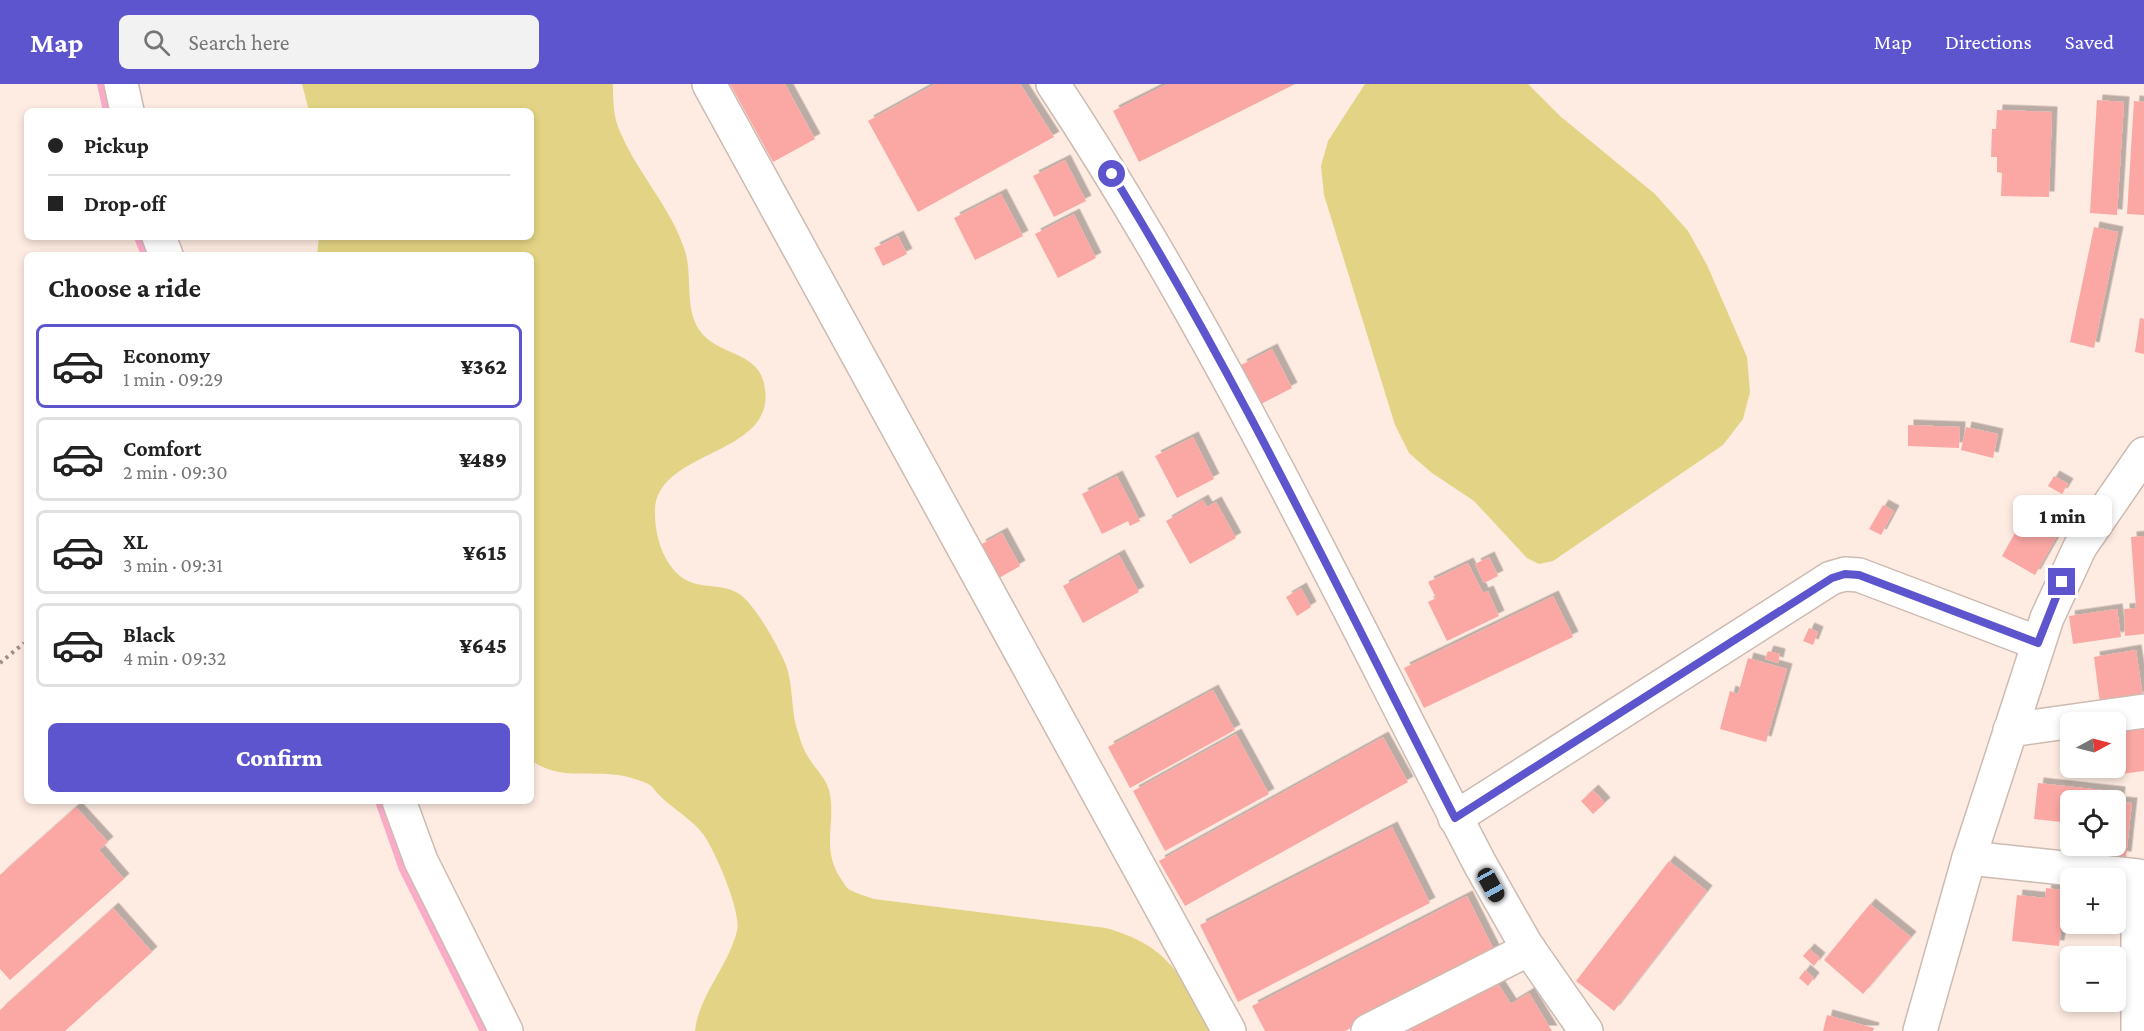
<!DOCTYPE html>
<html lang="en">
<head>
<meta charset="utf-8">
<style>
	body { margin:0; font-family:"Crimson Pro",serif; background:#f2f2f2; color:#222; height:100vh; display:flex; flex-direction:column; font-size:22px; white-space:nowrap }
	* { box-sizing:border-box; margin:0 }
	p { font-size:20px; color:#767676 }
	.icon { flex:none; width:33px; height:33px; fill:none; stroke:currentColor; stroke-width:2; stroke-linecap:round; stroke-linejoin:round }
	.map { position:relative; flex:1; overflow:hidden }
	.details { position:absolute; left:24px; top:168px; width:510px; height:552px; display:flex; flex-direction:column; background:#fff; border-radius:9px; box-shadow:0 3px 9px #0003 }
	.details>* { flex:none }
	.banner { position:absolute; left:24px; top:24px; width:510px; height:132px; border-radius:9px; box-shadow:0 3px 9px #0003; display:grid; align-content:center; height:132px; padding:0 24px; background:#fff }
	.needle { width:39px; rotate:83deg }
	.controls { position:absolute; left:2060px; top:628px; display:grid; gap:12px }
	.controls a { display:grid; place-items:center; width:66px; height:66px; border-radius:9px; background:#fff; box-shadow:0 3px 9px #0003; font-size:30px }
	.end { position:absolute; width:27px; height:27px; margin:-14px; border:8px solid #5c55cd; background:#fff; box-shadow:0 0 0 3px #fff }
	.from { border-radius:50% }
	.bubble { position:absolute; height:42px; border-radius:9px; background:#fff; box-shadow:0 3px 9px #0003; font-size:20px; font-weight:800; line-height:42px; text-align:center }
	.car { position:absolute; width:18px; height:36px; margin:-18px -9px; border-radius:8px; box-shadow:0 0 4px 2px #0007; background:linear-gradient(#222 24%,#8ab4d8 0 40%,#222 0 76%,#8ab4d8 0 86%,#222 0) }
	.banner b { display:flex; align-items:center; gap:21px; height:57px; font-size:22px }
	.banner b+b { border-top:2px solid #e0e0e0 }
	.banner i { width:15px; height:15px; background:#222 }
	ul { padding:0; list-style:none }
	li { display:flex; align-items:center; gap:18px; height:84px; margin:0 12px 9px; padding:0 12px; border:3px solid #e0e0e0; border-radius:9px }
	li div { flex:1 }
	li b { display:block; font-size:22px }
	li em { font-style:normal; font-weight:800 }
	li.active { border-color:#5c55cd }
	li>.icon { width:54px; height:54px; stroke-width:1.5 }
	h2 { padding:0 24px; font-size:27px; line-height:72px }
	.button { display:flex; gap:12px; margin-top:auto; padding:12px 24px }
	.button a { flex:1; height:69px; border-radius:9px; background:#5c55cd; color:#fff; font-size:24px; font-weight:800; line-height:69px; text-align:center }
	header { display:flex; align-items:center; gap:36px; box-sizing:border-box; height:84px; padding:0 30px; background:#5c55cd; color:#fff }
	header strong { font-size:28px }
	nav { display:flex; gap:33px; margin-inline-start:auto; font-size:21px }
	.search { width:420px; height:54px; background:#f2f2f2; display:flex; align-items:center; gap:15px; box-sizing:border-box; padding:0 21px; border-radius:9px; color:#767676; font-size:22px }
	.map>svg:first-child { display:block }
	.green { fill:#e3d485 }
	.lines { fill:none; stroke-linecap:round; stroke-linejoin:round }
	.stream { stroke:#fbabc7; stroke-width:10 }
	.building { fill:#fba8a4; filter:url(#shadow) }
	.minor-casing { stroke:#cdbbb2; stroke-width:36 }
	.path { stroke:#9d8f88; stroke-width:4; stroke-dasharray:3 4.5; stroke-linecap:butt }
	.minor { stroke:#fff; stroke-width:33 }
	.route { stroke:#5c55cd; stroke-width:8 }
</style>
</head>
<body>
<header>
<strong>Map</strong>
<div class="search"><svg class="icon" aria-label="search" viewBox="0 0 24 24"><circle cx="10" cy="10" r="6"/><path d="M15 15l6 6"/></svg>Search here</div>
<nav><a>Map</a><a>Directions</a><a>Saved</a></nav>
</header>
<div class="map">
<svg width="2144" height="947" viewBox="0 0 2144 947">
	<defs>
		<filter id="shadow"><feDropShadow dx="5.5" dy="-5.5" stdDeviation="0" flood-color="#0004"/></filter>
	</defs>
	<rect width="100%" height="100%" fill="#feebe1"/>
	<g class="green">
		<path d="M302,0H613C613,17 613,34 621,50C639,91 672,125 685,167C693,193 684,225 700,247C716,270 755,268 763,296C785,373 657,363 655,426C654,451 664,485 688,497C705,505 726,499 742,512C758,526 778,562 786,581C793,601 791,623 796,642C799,651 802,663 807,671C813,683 825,692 829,706C837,738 820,764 841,795C844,799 846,804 850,806C858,810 866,812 874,815L1106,844C1170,862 1181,892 1211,947H695C699,911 728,883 737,847C742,829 715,766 703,750C694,737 672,724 659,711C656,708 653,703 650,701C643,697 632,694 624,692C594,686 557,697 531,676V171H317L319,153H531V27H309Z"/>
		<polygon points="1365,0 1528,0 1560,32 1655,110 1688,147 1707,181 1747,273 1750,308 1743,335 1723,361 1553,477 1539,480 1527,474 1474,417 1432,389 1409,369 1395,341 1324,111 1321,82 1328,57"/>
	</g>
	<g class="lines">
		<g class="stream">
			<polyline points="102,0 108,27"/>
			<polyline points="139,153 146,171"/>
			<polyline points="380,717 404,785 485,947"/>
		</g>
	</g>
	<g class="building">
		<polygon points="730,0 785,0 815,55 773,78"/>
		<polygon points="935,0 1020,0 1054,53 918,128 868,37"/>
		<polygon points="1167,0 1295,0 1139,78 1113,27"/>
		<polygon points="2097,16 2124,18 2117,131 2090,129"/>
		<polygon points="2134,17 2144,18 2144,131 2127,130"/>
		<polygon points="1997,26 2052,28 2049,113 2001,112 2002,89 1997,88 1997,73 1991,73 1992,45 1996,45"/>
		<polygon points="1065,76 1086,117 1054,133 1033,92"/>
		<polygon points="1001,110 1023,152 975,176 954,134"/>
		<polygon points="1074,130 1096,174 1058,194 1035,150"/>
		<polygon points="2094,143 2118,148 2094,264 2070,258"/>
		<polygon points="898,152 907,170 883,182 874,164"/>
		<polygon points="2140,234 2144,235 2144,270 2135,268"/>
		<polygon points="1272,265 1292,304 1261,320 1241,281"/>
		<polygon points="1908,341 1960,343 1959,364 1908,362"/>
		<polygon points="1966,343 1998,350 1993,374 1961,366"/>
		<polygon points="1193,353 1214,395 1177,414 1155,372"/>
		<polygon points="1117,392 1140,437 1130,442 1128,437 1102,450 1082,410"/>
		<polygon points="2054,392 2068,400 2062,410 2048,402"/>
		<polygon points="1203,416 1207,423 1216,418 1236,454 1190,480 1166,437"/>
		<polygon points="1883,421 1894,427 1881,451 1869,445"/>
		<polygon points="2030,422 2064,440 2035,491 2002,472"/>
		<polygon points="1002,449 1020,482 999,494 980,461"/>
		<polygon points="2144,452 2144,550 2125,552 2124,525 2136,524 2131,453"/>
		<polygon points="1119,471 1139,508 1083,539 1063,502"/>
		<polygon points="1489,473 1498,492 1484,499 1475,480"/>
		<polygon points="1468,479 1483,509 1488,507 1499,532 1447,557 1428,518 1436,514 1428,498"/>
		<polygon points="1301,504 1311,523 1297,532 1286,513"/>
		<polygon points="1553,512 1573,553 1424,624 1404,584"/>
		<polygon points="2117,525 2121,553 2073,560 2069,532"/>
		<polygon points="1809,544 1818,548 1813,561 1803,557"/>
		<polygon points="2136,566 2143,613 2100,620 2094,573"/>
		<polygon points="1768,567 1780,570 1778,579 1765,575"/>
		<polygon points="1748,574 1787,585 1766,658 1720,645 1730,607 1738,610"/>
		<polygon points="1213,606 1235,646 1130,704 1108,663"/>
		<polygon points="2144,641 2144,687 2105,692 2104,684 2115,684 2115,645"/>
		<polygon points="1236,650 1269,710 1165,767 1133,707"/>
		<polygon points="1383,653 1408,698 1185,822 1159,777"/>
		<polygon points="2038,699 2120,708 2119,718 2132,719 2126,773 2088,769 2089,762 2115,762 2115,717 2070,717 2070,739 2034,735"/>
		<polygon points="1593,706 1605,719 1593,730 1581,717"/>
		<polygon points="76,723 108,758 99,766 124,795 10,896 0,885 0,791"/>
		<polygon points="1392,743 1430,819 1238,918 1200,841"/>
		<polygon points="1669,777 1707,807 1614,927 1576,897"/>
		<polygon points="2046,804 2070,807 2070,829 2063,829 2059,862 2012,857 2017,811 2045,814"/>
		<polygon points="1467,812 1496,870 1345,947 1265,947 1252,922"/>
		<polygon points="1870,820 1911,853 1863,910 1824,876"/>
		<polygon points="113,824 152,868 65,947 0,947 0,926"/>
		<polygon points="1809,865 1820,874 1814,882 1803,872"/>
		<polygon points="1805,886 1814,894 1808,902 1799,894"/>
		<polygon points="1495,895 1511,920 1529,909 1552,947 1408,947"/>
		<polygon points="1827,931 1874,944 1873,947 1823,947"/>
	</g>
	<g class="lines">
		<g class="minor-casing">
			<g id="minor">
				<polyline points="121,0 127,27"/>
				<polyline points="709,0 1229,947"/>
				<path d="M1053,0C1217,248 1343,517 1480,780L1526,861L1586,947"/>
				<polyline points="159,153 166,171"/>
				<polyline points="2010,646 2144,627"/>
				<polyline points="399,717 421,777 506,947"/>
				<polyline points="1455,734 1831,494 1845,490 1859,491 2038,559"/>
				<polyline points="1969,774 2138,792 2138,947"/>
				<polyline points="1368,947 1529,865"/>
				<polyline points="1920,947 1969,774 2047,534 2080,463 2144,370"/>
			</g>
		</g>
		<polyline class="path" points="0,579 24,559"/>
		<use href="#minor" class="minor"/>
	</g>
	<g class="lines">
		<path class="route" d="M1112,90C1240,297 1344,518 1455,734L1832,494L1845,490L1859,491L2038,559L2062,498"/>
	</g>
</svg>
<div class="controls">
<a><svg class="needle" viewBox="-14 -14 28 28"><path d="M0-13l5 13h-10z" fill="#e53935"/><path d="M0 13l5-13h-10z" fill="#767676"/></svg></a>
<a><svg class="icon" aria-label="locate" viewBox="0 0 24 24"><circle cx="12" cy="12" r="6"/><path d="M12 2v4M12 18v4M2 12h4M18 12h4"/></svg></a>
<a>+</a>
<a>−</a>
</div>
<i class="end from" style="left:1112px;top:90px"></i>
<i class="end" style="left:2062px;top:498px"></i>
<div class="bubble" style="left:2013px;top:411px;width:99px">1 min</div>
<i class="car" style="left:1491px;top:801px;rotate:151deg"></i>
<div class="banner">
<b><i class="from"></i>Pickup</b>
<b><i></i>Drop-off</b>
</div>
<section class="details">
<h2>Choose a ride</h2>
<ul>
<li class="active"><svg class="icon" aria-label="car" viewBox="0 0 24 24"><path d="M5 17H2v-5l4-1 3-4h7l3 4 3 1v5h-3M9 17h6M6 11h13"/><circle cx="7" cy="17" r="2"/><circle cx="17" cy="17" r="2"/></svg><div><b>Economy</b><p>1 min · 09:29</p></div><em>¥362</em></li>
<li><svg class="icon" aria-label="car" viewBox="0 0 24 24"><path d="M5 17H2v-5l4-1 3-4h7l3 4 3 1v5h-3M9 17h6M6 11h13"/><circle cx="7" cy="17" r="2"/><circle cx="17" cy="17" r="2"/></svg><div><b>Comfort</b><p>2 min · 09:30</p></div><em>¥489</em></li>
<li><svg class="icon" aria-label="car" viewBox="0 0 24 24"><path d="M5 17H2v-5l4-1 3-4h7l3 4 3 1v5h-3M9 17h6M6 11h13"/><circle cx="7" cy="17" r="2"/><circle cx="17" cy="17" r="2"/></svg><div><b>XL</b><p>3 min · 09:31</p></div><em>¥615</em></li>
<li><svg class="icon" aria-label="car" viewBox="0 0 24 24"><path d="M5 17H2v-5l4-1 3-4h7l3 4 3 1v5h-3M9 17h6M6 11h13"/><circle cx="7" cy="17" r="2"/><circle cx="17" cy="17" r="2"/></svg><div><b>Black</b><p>4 min · 09:32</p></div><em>¥645</em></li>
</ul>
<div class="button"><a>Confirm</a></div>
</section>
</div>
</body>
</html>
